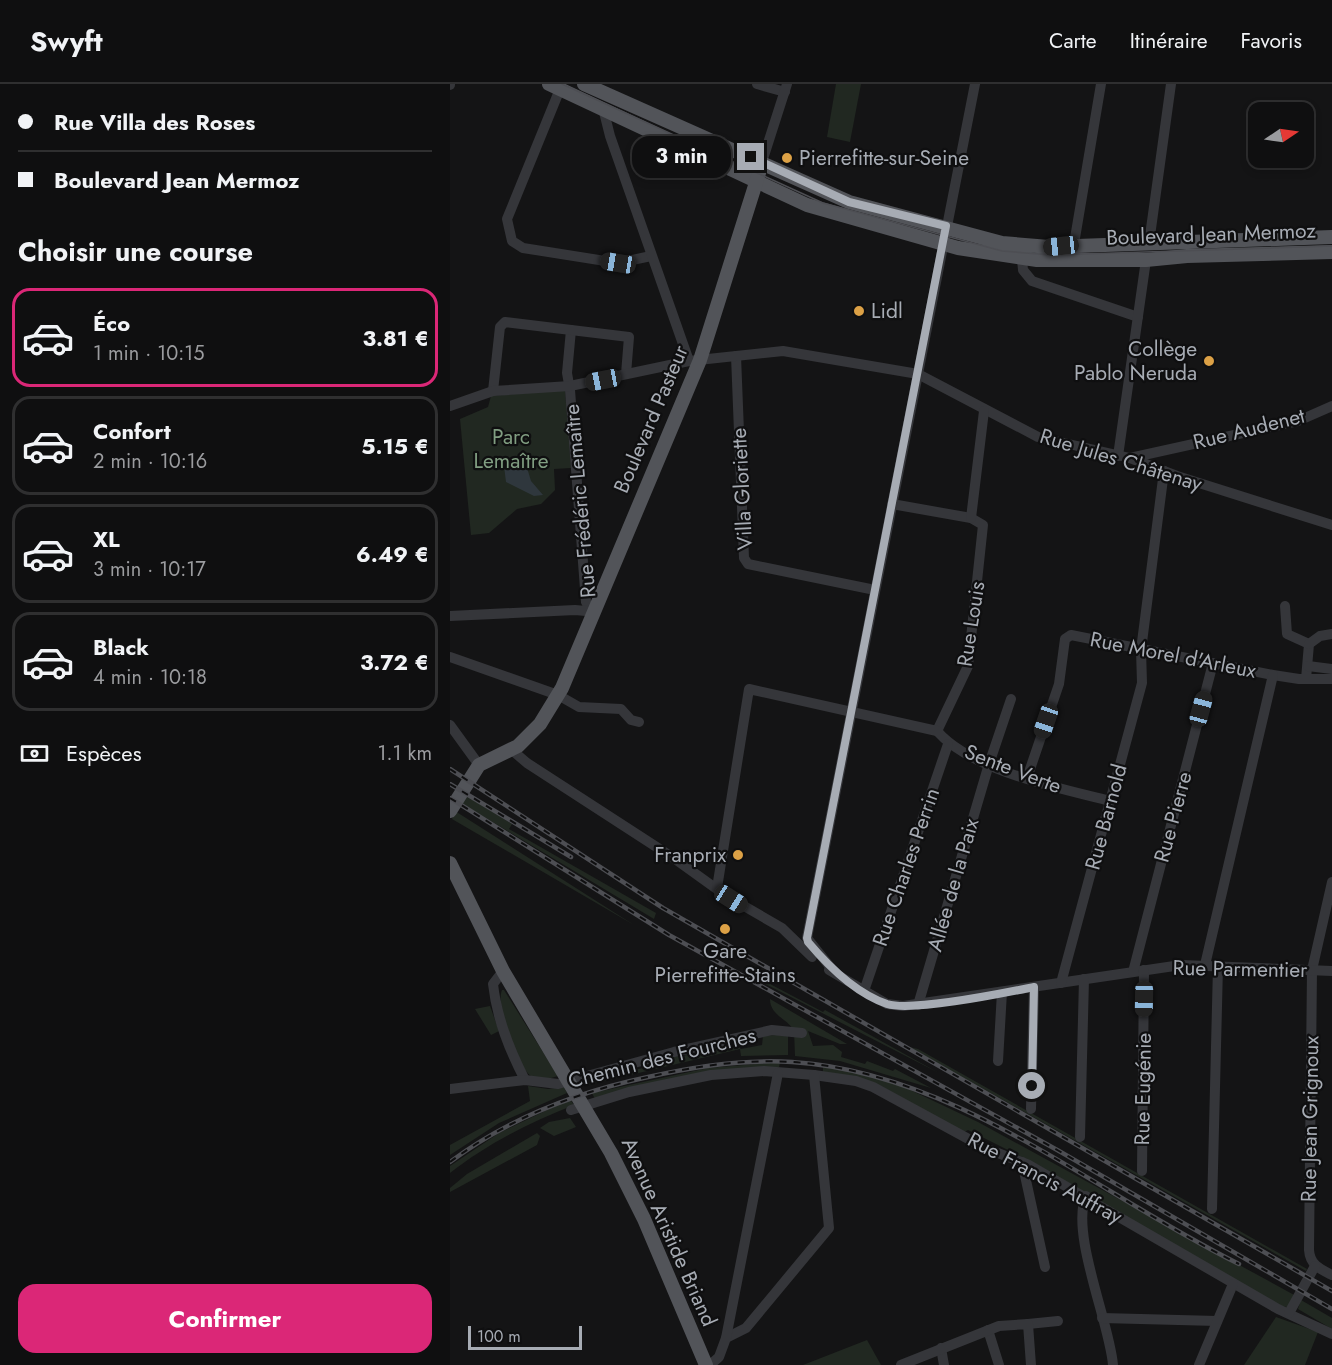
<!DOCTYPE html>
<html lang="fr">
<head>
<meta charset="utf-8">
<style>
	body { margin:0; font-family:Jost,sans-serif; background:#181819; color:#f1f3f6; height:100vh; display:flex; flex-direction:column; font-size:22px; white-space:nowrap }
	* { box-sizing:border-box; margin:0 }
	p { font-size:20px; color:#9b9c9f }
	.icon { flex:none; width:33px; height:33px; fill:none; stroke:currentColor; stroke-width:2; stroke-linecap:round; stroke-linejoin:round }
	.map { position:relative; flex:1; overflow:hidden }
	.side { display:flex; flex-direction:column; background:#0f0f10; width:450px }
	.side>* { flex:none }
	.top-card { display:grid; align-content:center; height:132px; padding:0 18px; background:#0f0f10 }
	.needle { width:39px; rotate:77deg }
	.tools { position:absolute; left:798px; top:18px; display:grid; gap:12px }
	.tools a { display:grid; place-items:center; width:66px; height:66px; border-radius:12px; background:#0f0f10; box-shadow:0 3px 9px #0003,0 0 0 2px #2f2f30; font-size:30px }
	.scale { position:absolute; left:18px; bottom:15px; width:114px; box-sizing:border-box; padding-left:6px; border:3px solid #a7acb4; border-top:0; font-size:16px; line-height:21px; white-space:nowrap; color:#a7acb4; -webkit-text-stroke:4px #0f0f10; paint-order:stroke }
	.end { position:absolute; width:27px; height:27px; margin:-14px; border:8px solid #a7acb4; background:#111; box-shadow:0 0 0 3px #111 }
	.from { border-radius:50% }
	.bubble { position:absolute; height:42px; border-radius:18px; background:#0f0f10; box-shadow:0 3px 9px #0003,0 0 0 2px #2f2f30; font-size:20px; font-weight:700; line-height:42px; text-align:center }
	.car { position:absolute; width:18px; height:36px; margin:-18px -9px; border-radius:8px; box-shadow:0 0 4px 2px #0007; background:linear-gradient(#222 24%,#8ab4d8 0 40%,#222 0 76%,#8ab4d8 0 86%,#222 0) }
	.top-card b { display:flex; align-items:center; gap:21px; height:57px; font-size:22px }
	.top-card b+b { border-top:2px solid #2f2f30 }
	.top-card i { width:15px; height:15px; background:#f1f3f6 }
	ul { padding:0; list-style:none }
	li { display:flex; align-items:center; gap:18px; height:99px; margin:0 12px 9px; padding:0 6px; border:3px solid #2f2f30; border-radius:18px }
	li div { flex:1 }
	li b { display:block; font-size:22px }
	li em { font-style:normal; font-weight:700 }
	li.on { border-color:#db2777 }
	li>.icon { width:54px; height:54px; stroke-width:1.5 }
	h2 { padding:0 18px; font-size:27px; line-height:72px }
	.pay { display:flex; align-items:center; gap:15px; height:66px; padding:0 18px; font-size:22px }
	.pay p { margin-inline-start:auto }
	.primary-button { display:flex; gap:12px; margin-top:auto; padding:12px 18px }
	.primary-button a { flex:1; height:69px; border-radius:18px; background:#db2777; color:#fff; font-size:24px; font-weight:700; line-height:69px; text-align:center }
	header { display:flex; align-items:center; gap:36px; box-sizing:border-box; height:84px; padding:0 30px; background:#0f0f10; border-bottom:2px solid #2f2f30 }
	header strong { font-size:28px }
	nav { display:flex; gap:33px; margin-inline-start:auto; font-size:21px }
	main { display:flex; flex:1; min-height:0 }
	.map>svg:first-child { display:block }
	.green { fill:#212821 }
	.water { fill:#2f373d }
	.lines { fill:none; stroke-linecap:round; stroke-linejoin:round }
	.minor { stroke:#35363a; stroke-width:10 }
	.major { stroke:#525459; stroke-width:14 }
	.tram { stroke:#4d4e53; stroke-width:1.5 }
	.rail-casing { stroke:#4d4e53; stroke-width:4.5 }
	.rail { stroke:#0f0f10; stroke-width:2; stroke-dasharray:7; stroke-linecap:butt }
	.route { stroke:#a7acb4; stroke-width:8 }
	.poi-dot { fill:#dca146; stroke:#0f0f10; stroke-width:2 }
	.labels { text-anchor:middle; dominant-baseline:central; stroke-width:4.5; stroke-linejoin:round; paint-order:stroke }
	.poi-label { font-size:21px; fill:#a7acb4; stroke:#0f0f10; text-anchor:start }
	.street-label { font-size:21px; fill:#a7acb4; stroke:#0f0f10 }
	.park-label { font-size:21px; fill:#809d81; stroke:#0f0f10 }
</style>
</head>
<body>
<header>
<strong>Swyft</strong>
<nav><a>Carte</a><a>Itinéraire</a><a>Favoris</a></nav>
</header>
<main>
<section class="side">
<div class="top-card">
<b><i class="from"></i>Rue Villa des Roses</b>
<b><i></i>Boulevard Jean Mermoz</b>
</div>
<h2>Choisir une course</h2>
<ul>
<li class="on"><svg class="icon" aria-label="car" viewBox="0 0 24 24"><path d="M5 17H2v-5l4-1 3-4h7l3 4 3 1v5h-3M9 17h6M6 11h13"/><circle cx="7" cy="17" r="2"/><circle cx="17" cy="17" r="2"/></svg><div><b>Éco</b><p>1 min · 10:15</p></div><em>3.81 €</em></li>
<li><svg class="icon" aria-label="car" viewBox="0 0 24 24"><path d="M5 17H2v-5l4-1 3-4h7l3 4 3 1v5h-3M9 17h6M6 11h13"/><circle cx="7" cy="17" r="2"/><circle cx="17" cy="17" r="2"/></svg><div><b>Confort</b><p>2 min · 10:16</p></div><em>5.15 €</em></li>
<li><svg class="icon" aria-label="car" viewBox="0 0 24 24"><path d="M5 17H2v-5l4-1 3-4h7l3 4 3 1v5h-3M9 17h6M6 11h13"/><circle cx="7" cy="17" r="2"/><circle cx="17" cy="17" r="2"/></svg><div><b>XL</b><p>3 min · 10:17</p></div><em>6.49 €</em></li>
<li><svg class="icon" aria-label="car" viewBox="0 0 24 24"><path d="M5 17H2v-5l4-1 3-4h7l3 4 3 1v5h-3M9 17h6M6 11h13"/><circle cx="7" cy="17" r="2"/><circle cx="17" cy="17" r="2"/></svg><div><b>Black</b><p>4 min · 10:18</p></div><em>3.72 €</em></li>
</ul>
<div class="pay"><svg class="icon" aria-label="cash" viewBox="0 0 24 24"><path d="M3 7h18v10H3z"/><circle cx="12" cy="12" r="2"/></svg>Espèces<p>1.1 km</p></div>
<div class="primary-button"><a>Confirmer</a></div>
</section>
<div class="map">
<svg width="882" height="1281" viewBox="0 0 882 1281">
	<rect width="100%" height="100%" fill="#141415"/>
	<g class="green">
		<polygon points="386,0 411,0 400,58 377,53"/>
		<polygon points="115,306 121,384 104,385 105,406 91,420 67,425 39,449 21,451 10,335 38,323 41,312"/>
		<polygon points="15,711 62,740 59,745 206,829 204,835 11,719"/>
		<polygon points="5,727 184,841 2,735"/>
		<polygon points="299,889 373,928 375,926 489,989 298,891"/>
		<path d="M52,906H54L108,992C98,995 91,997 81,992C66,982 45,922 52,906Z"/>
		<path d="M320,915L397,960H390L358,947L363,962L383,961L392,968L391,973L415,980L417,977L443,987L445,985L481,1004L390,977L345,972L344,946C336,934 320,931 320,915Z"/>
		<polygon points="40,922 49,947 41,951 25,925"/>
		<polygon points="338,950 338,971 291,972 290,965 138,1001 133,993 180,982 183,986 211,981 211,975 245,970 249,966 283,958 291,965 312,961 313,952"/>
		<polygon points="459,963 468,965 857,1185 856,1187"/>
		<polygon points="330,978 329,983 293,984 145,1015 142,1009 258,984"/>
		<polygon points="373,983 415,990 452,1002 528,1038 846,1212 837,1223 829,1222 586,1080 518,1046 514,1048 431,1002 373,988"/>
		<polygon points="78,1002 98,1005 114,1003 117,1009 49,1039 0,1071 0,1061 80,1017"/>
		<path d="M120,1015L124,1021C79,1039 38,1059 0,1089V1082L49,1049Z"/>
		<polygon points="120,1034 126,1043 104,1052 90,1044 99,1038"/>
		<polygon points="87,1049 90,1052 87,1061 0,1108 0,1104 17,1090"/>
		<polygon points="851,1216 882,1234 882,1245 848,1225"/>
		<polygon points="826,1233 868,1248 855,1281 794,1281"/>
		<polygon points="417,1256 431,1281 353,1281"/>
	</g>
	<polygon class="water" points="63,374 75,377 81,397 93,411 84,412 56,398 54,382"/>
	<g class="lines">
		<g class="minor">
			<polyline points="307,0 335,8"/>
			<polyline points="0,1 0,0"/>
			<polyline points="110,5 57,135 62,157 73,164 168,179 201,172"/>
			<polyline points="153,24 160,52 239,277"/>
			<polyline points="312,78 337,0"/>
			<polyline points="699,159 721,0"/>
			<polyline points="624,160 651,0"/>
			<polyline points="572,175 573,186 582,197 688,233"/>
			<polyline points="121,246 117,289 120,306 136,518 143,531"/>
			<polyline points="286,272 294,474 298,480 425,506"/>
			<polyline points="43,307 50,243 55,238 179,253 176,290"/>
			<polyline points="0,322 43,307 120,302 239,277 333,267 468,290 588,353 680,374 727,392 882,441"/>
			<polyline points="668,372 696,176"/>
			<polyline points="680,374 848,337 882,322"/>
			<polyline points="442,420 521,434 533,441 518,582 487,647"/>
			<polyline points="521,434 534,327"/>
			<polyline points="835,522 837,550 859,560 856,595"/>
			<polyline points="0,532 125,526 136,527 143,531"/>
			<polyline points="859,560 870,552 882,550"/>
			<polyline points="0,573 108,611 129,623 171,625 181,636 189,638"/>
			<polyline points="858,582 882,585"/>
			<polyline points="0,641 29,681"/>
			<polyline points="63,667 77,679 225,775 275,811 332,844 362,873"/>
			<polyline points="577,694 609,600 615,555 621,551 823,591 849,595 882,595"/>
			<path d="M882,798L862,886L859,1166C860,1181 870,1185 882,1191"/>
			<path d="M267,804L299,605L487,647C522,687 609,704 660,717"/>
			<polyline points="755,881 823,591"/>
			<polyline points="379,886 437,920 453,922 731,881 882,887"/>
			<path d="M53,887L43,900C47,935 59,965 75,996"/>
			<polyline points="683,888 763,579"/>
			<polyline points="385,889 357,854 525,0"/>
			<polyline points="611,899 692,599 691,566 714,387"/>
			<polyline points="414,907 498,660"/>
			<polyline points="468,921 539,680 561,615"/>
			<polyline points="548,977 552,908"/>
			<polyline points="0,1005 75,996 108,1000 224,968 322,946 352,949"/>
			<polyline points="581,1025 584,903"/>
			<polyline points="121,1026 179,1008 261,991 314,987 364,991 406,997 423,1003 535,1064 579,1081 828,1225 882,1250"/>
			<polyline points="630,1053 634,895"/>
			<polyline points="572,1078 595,1183"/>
			<polyline points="692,1087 694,886"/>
			<path d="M636,1112C620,1149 660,1240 663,1281"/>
			<polyline points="762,1125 768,882"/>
			<polyline points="839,1229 865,1182"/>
			<polyline points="652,1234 767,1237"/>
			<polyline points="578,1240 608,1237"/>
			<polyline points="538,1246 549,1281"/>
			<polyline points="276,1254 296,1244 379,1144 364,991"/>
			<polyline points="491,1264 494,1281"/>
			<polyline points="260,1281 269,1273 276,1254 328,989"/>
			<polyline points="451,1281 549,1242 578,1240 581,1281"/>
			<polyline points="749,1281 783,1200"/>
		</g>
		<g class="major">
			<polyline points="99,0 357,121 508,164 587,176 696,176 737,172 882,168"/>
			<polyline points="134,0 399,118 552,159 599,163 882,153"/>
			<polyline points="0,727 29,681 68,662 90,640 112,604 250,276 309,89"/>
			<polyline points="0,779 53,887 161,1069 194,1135 256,1281"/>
		</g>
		<polyline class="tram" points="112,0 373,119 552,167 601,171 882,162"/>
		<g class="rail-casing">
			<g id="rail">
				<polyline points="0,685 213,824 882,1207"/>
				<polyline points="0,700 121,773"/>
				<polyline points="0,714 219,851 609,1067 882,1225"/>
				<path d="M0,1078C59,1034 127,1008 198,993C246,982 293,975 342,978C506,988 647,1110 789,1180"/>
			</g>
		</g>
		<use href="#rail" class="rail"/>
	</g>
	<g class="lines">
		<path class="route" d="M301,73L399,118L496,142L357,854L358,858C379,883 405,909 437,920C463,928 554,909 584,903L582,1002"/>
	</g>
	<g class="poi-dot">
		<circle cx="337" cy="74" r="6"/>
		<circle cx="409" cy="227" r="6"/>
		<circle cx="759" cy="277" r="6"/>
		<circle cx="288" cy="771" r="6"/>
		<circle cx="275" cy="845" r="6"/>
	</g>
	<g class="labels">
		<g class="poi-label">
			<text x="349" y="74">Pierrefitte-sur-Seine</text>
			<text x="421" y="227">Lidl</text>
			<text x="747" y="265" text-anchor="end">Collège<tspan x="747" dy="24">Pablo Neruda</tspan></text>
			<text x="276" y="771" text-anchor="end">Franprix</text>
			<text x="275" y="867" text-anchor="middle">Gare<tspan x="275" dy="24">Pierrefitte-Stains</tspan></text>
		</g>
		<g class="street-label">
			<text transform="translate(761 150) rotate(-2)">Boulevard Jean Mermoz</text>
			<text transform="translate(201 335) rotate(-67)">Boulevard Pasteur</text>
			<text transform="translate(799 345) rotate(-14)">Rue Audenet</text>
			<text transform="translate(671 376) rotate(17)">Rue Jules Châtenay</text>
			<text transform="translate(292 405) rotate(-93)">Villa Gloriette</text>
			<text transform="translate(130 417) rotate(-95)">Rue Frédéric Lemaître</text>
			<text transform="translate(521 540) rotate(-81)">Rue Louis</text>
			<text transform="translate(723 571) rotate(11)">Rue Morel d'Arleux</text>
			<text transform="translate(563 685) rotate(21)">Sente Verte</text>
			<text transform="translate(656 733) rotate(-75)">Rue Barnold</text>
			<text transform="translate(723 733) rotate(-75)">Rue Pierre</text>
			<text transform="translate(456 783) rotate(-71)">Rue Charles Perrin</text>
			<text transform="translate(503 801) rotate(-74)">Allée de la Paix</text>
			<text transform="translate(790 885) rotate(1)">Rue Parmentier</text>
			<text transform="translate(212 974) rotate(-14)">Chemin des Fourches</text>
			<text transform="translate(693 1005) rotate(-89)">Rue Eugénie</text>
			<text transform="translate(860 1035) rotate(-89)">Rue Jean Grignoux</text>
			<text transform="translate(595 1094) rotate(28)">Rue Francis Auffray</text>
			<text transform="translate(219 1148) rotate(66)">Avenue Aristide Briand</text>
		</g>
		<g class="park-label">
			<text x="61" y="353">Parc<tspan x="61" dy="24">Lemaître</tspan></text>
		</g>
	</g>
</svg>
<div class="tools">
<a><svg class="needle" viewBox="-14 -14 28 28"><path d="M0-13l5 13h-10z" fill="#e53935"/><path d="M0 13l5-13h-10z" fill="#9b9c9f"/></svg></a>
</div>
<div class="scale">100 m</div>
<i class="end from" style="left:582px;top:1002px"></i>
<i class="end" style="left:301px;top:73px"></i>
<div class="bubble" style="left:182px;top:52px;width:99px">3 min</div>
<i class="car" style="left:611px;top:162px;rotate:264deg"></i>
<i class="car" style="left:168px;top:179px;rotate:279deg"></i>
<i class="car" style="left:153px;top:296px;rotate:259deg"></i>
<i class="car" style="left:751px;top:625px;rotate:15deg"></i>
<i class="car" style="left:596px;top:637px;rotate:199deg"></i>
<i class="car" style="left:281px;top:815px;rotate:122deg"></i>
<i class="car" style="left:694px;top:915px;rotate:181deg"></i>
</div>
</main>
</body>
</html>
